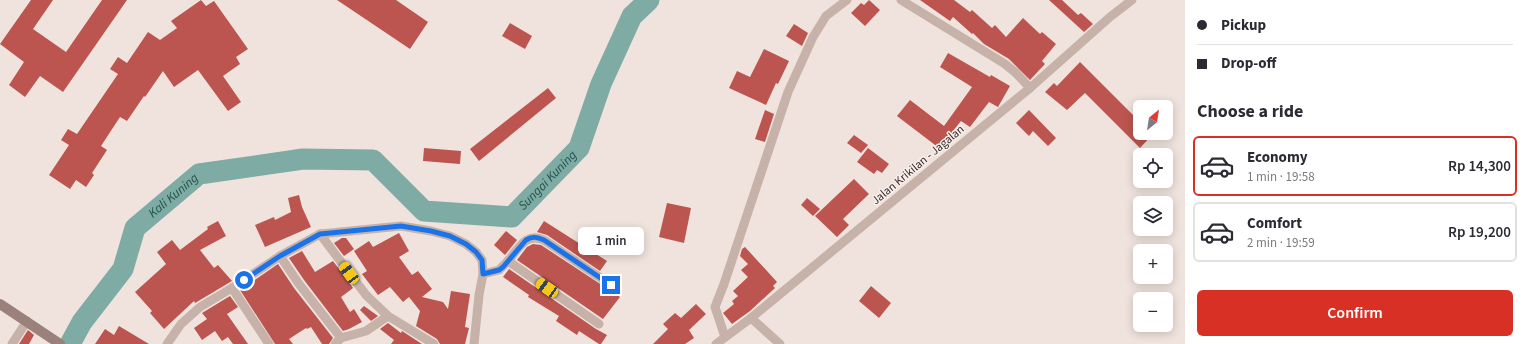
<!DOCTYPE html>
<html lang="en">
<head>
<meta charset="utf-8">
<style>
	body { margin:0; font-family:"Source Sans 3",sans-serif; background:#f7f7f7; color:#2b2b33; height:100vh; display:flex; flex-direction:column; font-size:15px; white-space:nowrap }
	* { box-sizing:border-box; margin:0 }
	p { font-size:13px; color:#7c7c81 }
	.icon { flex:none; width:22px; height:22px; fill:none; stroke:currentColor; stroke-width:2; stroke-linecap:round; stroke-linejoin:round }
	.map { position:relative; flex:1; overflow:hidden }
	.details { display:flex; flex-direction:column; background:#fff; width:340px }
	.details>* { flex:none }
	.top-card { display:grid; align-content:center; height:88px; padding:0 12px; background:#fff }
	.needle { width:26px; rotate:30deg }
	.fabs { position:absolute; left:1133px; top:100px; display:grid; gap:8px }
	.fabs a { display:grid; place-items:center; width:40px; height:40px; border-radius:6px; background:#fff; box-shadow:0 2px 10px #0003; font-size:20px }
	.end { position:absolute; width:18px; height:18px; margin:-9px; border:5px solid #1a73e8; background:#fff; box-shadow:0 0 0 2px #fff }
	.from { border-radius:50% }
	.bubble { position:absolute; height:28px; border-radius:6px; background:#fff; box-shadow:0 2px 10px #0003; font-size:13px; font-weight:600; line-height:28px; text-align:center }
	.car { position:absolute; width:12px; height:24px; margin:-12px -6px; border-radius:5px; box-shadow:0 0 3px 1px #0007; background:linear-gradient(#f5c518 24%,#345 0 40%,#f5c518 0 76%,#345 0 86%,#f5c518 0) }
	.top-card b { display:flex; align-items:center; gap:14px; height:38px; font-size:15px }
	.top-card b+b { border-top:1px solid #e1e1e2 }
	.top-card i { width:10px; height:10px; background:#2b2b33 }
	ul { padding:0; list-style:none }
	li { display:flex; align-items:center; gap:12px; height:60px; margin:0 8px 6px; padding:0 4px; border:2px solid #e1e1e2; border-radius:6px }
	li div { flex:1 }
	li b { display:block; font-size:15px }
	li em { font-style:normal; font-weight:600 }
	li.on { border-color:#d93025 }
	li>.icon { width:36px; height:36px; stroke-width:1.5 }
	h2 { padding:0 12px; font-size:18px; line-height:48px }
	.button { display:flex; gap:8px; margin-top:auto; padding:8px 12px }
	.button a { flex:1; height:46px; border-radius:6px; background:#d93025; color:#fff; font-size:16px; font-weight:600; line-height:46px; text-align:center }
	main { display:flex; flex:1; min-height:0 }
	.map>svg:first-child { display:block }
	.lines { fill:none; stroke-linecap:round; stroke-linejoin:round }
	.river { stroke:#7eaba4; stroke-width:21 }
	.building { fill:#bc554f }
	.street { stroke:#c7b2aa; stroke-width:9 }
	.secondary { stroke:#9b817b; stroke-width:10 }
	.route { stroke:#1a73e8; stroke-width:5 }
	.labels { text-anchor:middle; dominant-baseline:central; stroke-width:3; stroke-linejoin:round; paint-order:stroke }
	.street-label { font-size:12px; fill:#352a29; stroke:#f8eee9 }
	.water-label { font-size:13px; font-style:italic; fill:#22534d; stroke:#f8eee9 }
</style>
</head>
<body>
<main>
<div class="map">
<svg width="1185" height="344" viewBox="0 0 1185 344">
	<rect width="100%" height="100%" fill="#f0e3dd"/>
	<g class="lines">
		<path class="river" id="s1" d="M70,344L82,322L123,269L135,228L199,174L303,159L373,160L424,211L512,217L579,148L601,84L632,16L649,0"/>
	</g>
	<g class="building">
		<polygon points="31,0 53,0 33,29 66,52 102,0 127,0 63,92 40,76 25,97 9,85 24,62 0,44"/>
		<polygon points="201,0 206,6 214,1 248,49 236,57 240,64 223,76 241,102 228,111 198,70 174,87 163,71 145,97 144,96 127,121 120,117 101,146 107,150 92,173 94,175 86,187 76,180 70,189 49,175 69,145 61,140 68,129 77,134 118,74 110,69 118,57 127,63 148,32 160,40 177,28 171,21"/>
		<polygon points="337,0 396,0 428,22 410,49"/>
		<polygon points="869,0 880,10 865,26 851,13 861,3 864,5"/>
		<polygon points="920,0 954,0 970,12 972,10 992,28 995,25 1006,37 1023,18 1040,34 1042,32 1056,44 1042,61 1045,64 1030,80 1009,59 984,44 973,33 972,34 953,17 950,21"/>
		<polygon points="1049,0 1062,0 1078,15 1081,13 1093,24 1084,32"/>
		<polygon points="510,23 532,36 525,49 502,36"/>
		<polygon points="794,24 808,33 802,46 786,36"/>
		<polygon points="764,49 789,61 778,84 776,83 766,105 729,88 737,71 750,77"/>
		<polygon points="948,53 990,77 991,75 1010,86 998,107 989,102 970,127 961,121 939,148 897,116 910,100 944,126 972,87 940,67"/>
		<polygon points="1080,62 1136,118 1135,119 1140,125 1140,133 1154,133 1140,148 1085,93 1067,110 1045,92 1054,83 1057,86"/>
		<polygon points="548,88 556,98 479,161 470,149"/>
		<polygon points="765,110 774,114 765,142 755,139"/>
		<polygon points="1029,110 1056,138 1048,146 1033,131 1029,136 1016,123"/>
		<polygon points="854,135 868,145 861,153 847,143"/>
		<polygon points="424,148 461,151 460,164 423,161"/>
		<polygon points="868,148 889,164 882,173 877,170 874,174 857,162"/>
		<polygon points="854,179 869,194 843,219 849,225 837,237 815,216"/>
		<polygon points="299,195 302,207 311,227 265,247 255,225 274,217 275,220 291,212 288,198"/>
		<polygon points="807,198 820,209 813,216 801,205"/>
		<polygon points="667,203 691,208 684,243 659,237"/>
		<polygon points="218,221 226,236 200,250 214,268 218,265 232,281 195,303 194,301 164,329 150,313 152,311 135,292 166,264 157,252 172,240 180,250 208,229 207,227"/>
		<polygon points="544,221 607,261 600,271 547,235 537,232"/>
		<polygon points="506,231 517,240 505,255 494,245"/>
		<polygon points="399,233 409,251 399,257 412,275 418,271 432,289 422,297 443,302 448,309 451,291 470,294 465,327 469,328 465,344 440,344 437,339 416,326 420,311 409,297 403,302 390,287 378,295 362,274 367,271 354,251 369,241 373,247"/>
		<polygon points="342,238 346,238 354,249 344,256 334,243"/>
		<polygon points="533,244 541,245 620,297 603,319 517,260 527,247"/>
		<polygon points="745,247 777,282 773,286 775,288 750,311 732,324 723,313 734,304 732,301 738,296 733,291 748,277 741,270 748,264 740,256 742,249"/>
		<polygon points="302,251 315,272 333,261 353,288 341,297 350,312 354,309 362,322 349,329 343,331 304,280 289,258"/>
		<polygon points="278,264 294,288 333,338 329,344 322,344 311,327 307,329 306,328 289,339 293,344 275,344 240,290"/>
		<polygon points="509,269 596,329 607,335 601,344 599,344 579,331 577,335 556,321 559,316 528,297 529,295 503,277"/>
		<polygon points="871,286 891,303 879,318 859,301"/>
		<polygon points="230,296 238,307 227,314 248,344 233,344 228,337 222,341 215,331 202,340 194,328 207,319 202,313"/>
		<polygon points="696,304 706,314 689,330 694,338 685,344 653,344 668,329 663,324 675,313 681,318"/>
		<polygon points="364,306 378,316 371,321 360,310"/>
		<polygon points="388,323 401,333 402,331 422,344 391,344 394,340 380,329"/>
		<polygon points="119,326 149,344 95,344 105,329 114,335"/>
		<polygon points="28,330 34,335 29,344 19,344"/>
	</g>
	<g class="lines">
		<g class="street">
			<polyline points="901,0 1005,64 1016,73 1030,88"/>
			<polyline points="320,234 401,226 431,231 450,236 466,244 476,252 482,260 483,274"/>
			<polyline points="280,256 299,284 341,338"/>
			<path d="M508,261C519,248 526,232 544,240L611,285"/>
			<polyline points="232,288 269,344"/>
			<polyline points="751,318 780,344"/>
			<polyline points="725,337 715,307 724,284 788,92 813,37 826,16 847,0"/>
			<polyline points="12,344 27,321"/>
			<polyline points="167,344 181,324 200,307 232,288 280,256 320,234 366,295 388,316 434,344"/>
			<polyline points="335,344 341,338 366,331 388,316"/>
			<polyline points="474,344 479,295 483,274 499,270 508,261 599,324"/>
			<polyline points="716,344 751,318 1030,88 1110,17 1132,0"/>
		</g>
		<polyline class="secondary" points="0,304 60,344"/>
	</g>
	<g class="lines">
		<path class="route" d="M244,280L280,256L320,234L401,226L431,231L450,236L466,244L476,252L482,260L483,274L499,270L503,267L526,240C533,236 537,237 544,240L611,285"/>
	</g>
	<g class="labels">
		<g class="street-label">
			<text transform="translate(918 165) rotate(-40)">Jalan Krikilan - Jagalan</text>
		</g>
		<g class="water-label">
			<text stroke="none"><textPath href="#s1" startOffset="605">Sungai Kuning</textPath></text>
			<text stroke="none"><textPath href="#s1" startOffset="185">Kali Kuning</textPath></text>
		</g>
	</g>
</svg>
<div class="fabs">
<a><svg class="needle" viewBox="-14 -14 28 28"><path d="M0-13l5 13h-10z" fill="#e53935"/><path d="M0 13l5-13h-10z" fill="#7c7c81"/></svg></a>
<a><svg class="icon" aria-label="locate" viewBox="0 0 24 24"><circle cx="12" cy="12" r="6"/><path d="M12 2v4M12 18v4M2 12h4M18 12h4"/></svg></a>
<a><svg class="icon" aria-label="layers" viewBox="0 0 24 24"><path d="M12 4l9 5-9 5-9-5zM3 14l9 5 9-5"/></svg></a>
<a>+</a>
<a>−</a>
</div>
<i class="end from" style="left:244px;top:280px"></i>
<i class="end" style="left:611px;top:285px"></i>
<div class="bubble" style="left:578px;top:227px;width:66px">1 min</div>
<i class="car" style="left:349px;top:273px;rotate:324deg"></i>
<i class="car" style="left:547px;top:288px;rotate:305deg"></i>
</div>
<section class="details">
<div class="top-card">
<b><i class="from"></i>Pickup</b>
<b><i></i>Drop-off</b>
</div>
<h2>Choose a ride</h2>
<ul>
<li class="on"><svg class="icon" aria-label="car" viewBox="0 0 24 24"><path d="M5 17H2v-5l4-1 3-4h7l3 4 3 1v5h-3M9 17h6M6 11h13"/><circle cx="7" cy="17" r="2"/><circle cx="17" cy="17" r="2"/></svg><div><b>Economy</b><p>1 min · 19:58</p></div><em>Rp 14,300</em></li>
<li><svg class="icon" aria-label="car" viewBox="0 0 24 24"><path d="M5 17H2v-5l4-1 3-4h7l3 4 3 1v5h-3M9 17h6M6 11h13"/><circle cx="7" cy="17" r="2"/><circle cx="17" cy="17" r="2"/></svg><div><b>Comfort</b><p>2 min · 19:59</p></div><em>Rp 19,200</em></li>
</ul>
<div class="button"><a>Confirm</a></div>
</section>
</main>
</body>
</html>
